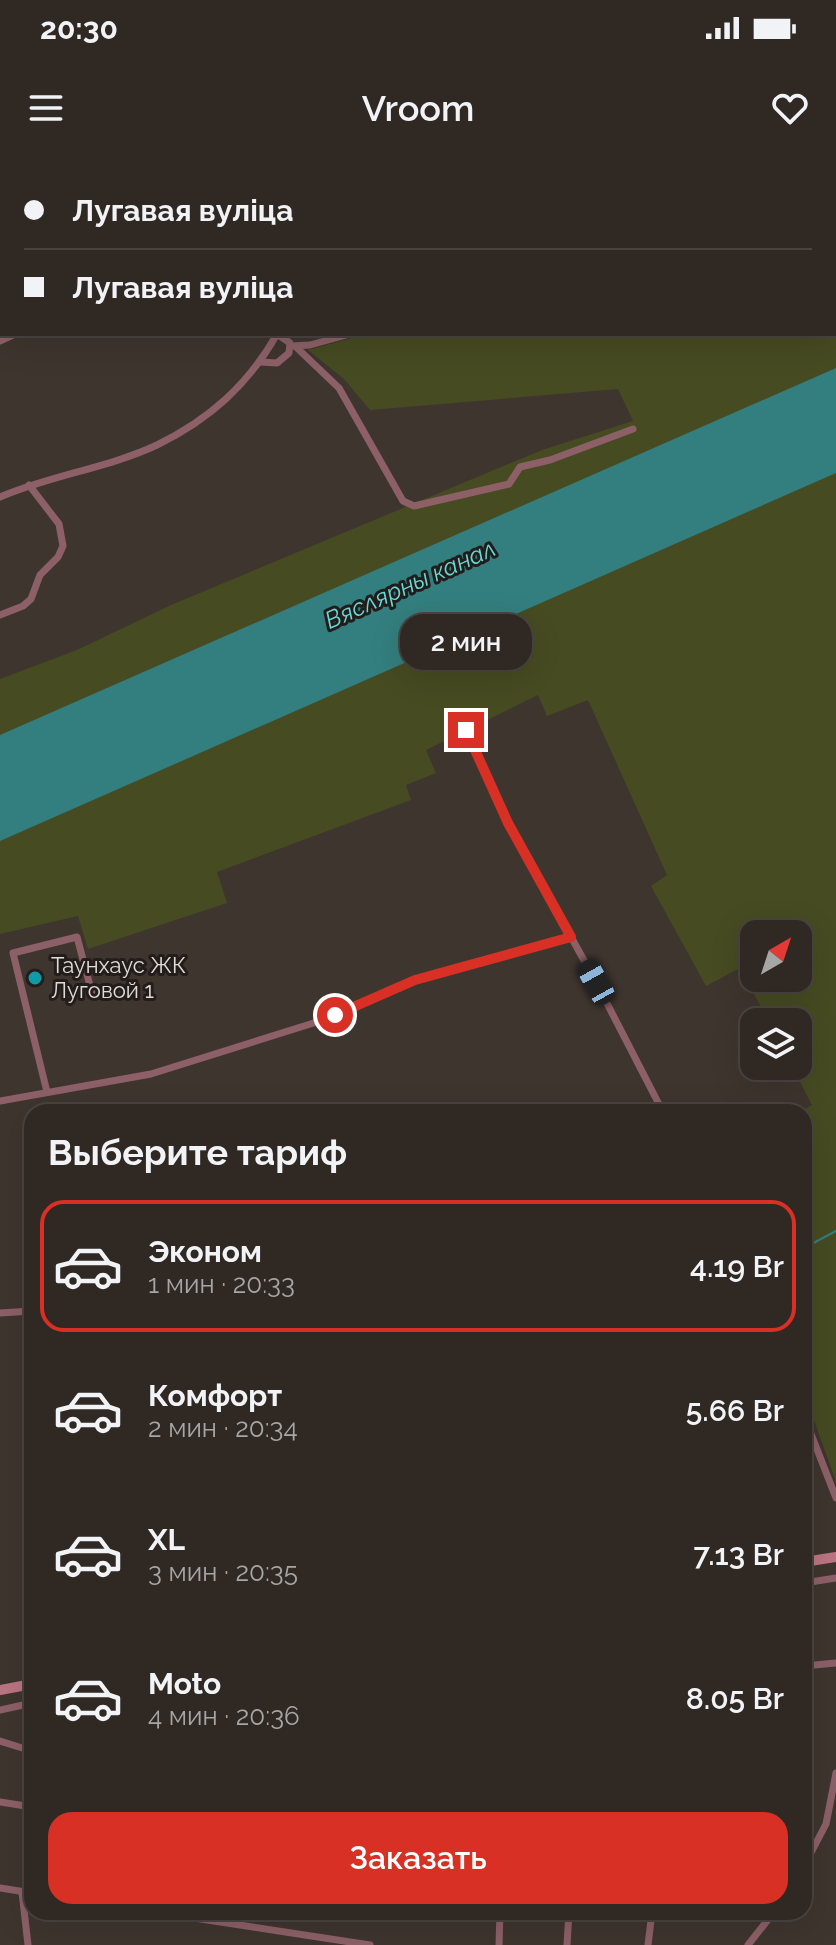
<!DOCTYPE html>
<html lang="ru">
<head>
<meta charset="utf-8">
<style>
	body { margin:0; font-family:Raleway,sans-serif; background:#3b3430; color:#f1f3f6; height:100vh; display:flex; flex-direction:column; font-size:30px; white-space:nowrap }
	* { box-sizing:border-box; margin:0 }
	p { font-size:26px; color:#a7a6a6 }
	.icon { flex:none; width:44px; height:44px; fill:none; stroke:currentColor; stroke-width:2; stroke-linecap:round; stroke-linejoin:round }
	.map { position:relative; flex:1; overflow:hidden }
	.sheet { position:absolute; left:24px; top:944px; width:788px; height:816px; display:flex; flex-direction:column; background:#2f2823; border-radius:24px; box-shadow:0 8px 32px #0002,0 0 0 2px #4a4441 }
	.sheet>* { flex:none }
	.guide { position:absolute; left:0px; top:0px; width:836px; height:176px; box-shadow:0 8px 32px #0002,0 0 0 2px #4a4441; display:grid; align-content:center; height:176px; padding:0 24px; background:#2f2823 }
	.needle { width:52px; rotate:39deg }
	.tools { position:absolute; left:740px; top:760px; display:grid; gap:16px }
	.tools a { display:grid; place-items:center; width:72px; height:72px; border-radius:16px; background:#2f2823; box-shadow:0 8px 32px #0002,0 0 0 2px #4a4441; font-size:40px }
	.end { position:absolute; width:36px; height:36px; margin:-18px; border:10px solid #d93025; background:#fff; box-shadow:0 0 0 4px #fff }
	.from { border-radius:50% }
	.bubble { position:absolute; height:56px; border-radius:24px; background:#2f2823; box-shadow:0 8px 32px #0002,0 0 0 2px #4a4441; font-size:26px; font-weight:600; line-height:56px; text-align:center }
	.car { position:absolute; width:24px; height:48px; margin:-24px -12px; border-radius:10px; box-shadow:0 0 6px 2px #0007; background:linear-gradient(#222 24%,#8ab4d8 0 40%,#222 0 76%,#8ab4d8 0 86%,#222 0) }
	.guide b { display:flex; align-items:center; gap:28px; height:76px; font-size:30px }
	.guide b+b { border-top:2px solid #4a4441 }
	.guide i { width:20px; height:20px; background:#f1f3f6 }
	ul { padding:0; list-style:none }
	li { display:flex; align-items:center; gap:24px; height:132px; margin:0 16px 12px; padding:0 8px; border:4px solid transparent; border-radius:24px }
	li div { flex:1 }
	li b { display:block; font-size:30px }
	li em { font-style:normal; font-weight:600 }
	li.current { border-color:#d93025 }
	li>.icon { width:72px; height:72px; stroke-width:1.5 }
	h2 { padding:0 24px; font-size:36px; line-height:96px }
	.cta { display:flex; gap:16px; margin-top:auto; padding:16px 24px }
	.cta a { flex:1; height:92px; border-radius:24px; background:#d93025; color:#fff; font-size:32px; font-weight:600; line-height:92px; text-align:center }
	.status { display:flex; justify-content:space-between; align-items:center; height:56px; padding:0 40px; background:#2f2823; direction:ltr }
	.status svg { height:22px; fill:currentColor }
	header { display:flex; justify-content:space-between; align-items:center; height:104px; padding:0 24px; background:#2f2823; font-size:36px; font-weight:600 }
	.map>svg:first-child { display:block }
	.green { fill:#464b22; fill-rule:evenodd }
	.water { fill:#337e7e }
	.lines { fill:none; stroke-linecap:round; stroke-linejoin:round }
	.stream { stroke:#337e7e; stroke-width:2 }
	.street { stroke:#8d6068; stroke-width:7 }
	.secondary { stroke:#bc7583; stroke-width:10 }
	.route { stroke:#d93025; stroke-width:10 }
	.culture-dot { fill:#0f9aa8; stroke:#221d1b; stroke-width:3 }
	.labels { text-anchor:middle; dominant-baseline:central; stroke-width:6; stroke-linejoin:round; paint-order:stroke }
	.poi-label { font-size:22px; fill:#e1dad6; stroke:#221d1b; text-anchor:start }
	.water-label { font-size:24px; font-style:italic; fill:#67d9d9; stroke:#221d1b }
</style>
</head>
<body>
<div class="status"><b>20:30</b><svg viewBox="0 0 49 12"><path d="M0 12V9h3v3zM5 12V6h3v6zM10 12V3h3v9zM15 12V0h3v12zM26 1h20v11H26zM47 4h2v5h-2z"/></svg></div>
<header><svg class="icon" aria-label="menu" viewBox="0 0 24 24"><path d="M4 6h16M4 12h16M4 18h16"/></svg>Vroom<svg class="icon" aria-label="heart" viewBox="0 0 24 24"><path d="M12 20l-8-8c-3-5 5-10 8-4 3-6 11-1 8 4z"/></svg></header>
<div class="map">
<svg width="836" height="1785" viewBox="0 0 836 1785">
	<rect width="100%" height="100%" fill="#3f352f"/>
	<g class="green">
		<polygon points="0,0 94,0 2,2 0,76"/>
		<path d="M459,0H836V1322L804,1232V952H800L812,945L792,906H798V862H769L740,808L706,826L651,726L667,715L588,540L547,556L538,535L426,590L436,613L406,625L411,640L217,712L227,743L88,789L78,756L0,774V519L77,490L171,445L542,290L633,261L618,229L370,250L344,219L308,190L366,174H834V2H459ZM754,774H798V818H754Z"/>
	</g>
	<polygon class="water" points="836,208 836,313 0,681 0,575"/>
	<g class="lines">
		<polyline class="stream" points="804,1088 836,1071"/>
		<g class="street">
			<polyline points="273,0 273,2"/>
			<polyline points="102,2 104,0"/>
			<polyline points="453,2 453,0"/>
			<polyline points="0,86 2,84"/>
			<polyline points="0,181 15,174"/>
			<polyline points="291,186 310,185 350,174"/>
			<polyline points="296,187 339,228 403,341 414,346 509,324 520,307 550,300 633,269"/>
			<polyline points="261,202 277,203 289,193 290,183 277,174"/>
			<path d="M0,337C51,315 108,308 157,285C210,259 248,225 277,174"/>
			<polyline points="0,455 23,446 31,439 40,415 58,397 63,386 59,364 29,325"/>
			<polyline points="466,570 508,663 596,822 663,952"/>
			<polyline points="47,932 13,793 77,777 92,833"/>
			<polyline points="0,941 151,914 320,861 415,820 571,777"/>
			<polyline points="0,1153 32,1151"/>
			<polyline points="804,1256 836,1338"/>
			<polyline points="804,1423 836,1418"/>
			<polyline points="804,1506 836,1503"/>
			<polyline points="0,1550 32,1543"/>
			<polyline points="0,1581 32,1591"/>
			<polyline points="0,1642 32,1647"/>
			<polyline points="804,1706 826,1664 836,1613"/>
			<polyline points="0,1728 32,1733"/>
			<polyline points="22,1732 28,1785"/>
			<polyline points="155,1752 370,1785"/>
			<polyline points="499,1785 500,1752"/>
			<polyline points="567,1785 569,1752"/>
			<polyline points="648,1785 652,1752"/>
			<polyline points="748,1785 774,1752"/>
		</g>
		<g class="secondary">
			<polyline points="804,1402 836,1397"/>
			<polyline points="0,1530 32,1524"/>
		</g>
	</g>
	<g class="lines">
		<polyline class="route" points="335,855 415,820 571,777 508,663 466,570"/>
	</g>
	<circle class="culture-dot" cx="35" cy="818" r="8"/>
	<g class="labels">
		<g class="poi-label">
			<text x="51" y="805">Таунхаус ЖК<tspan x="51" dy="25">Луговой 1</tspan></text>
		</g>
		<g class="water-label">
			<text transform="translate(410 424) rotate(-24)">Вяслярны канал</text>
		</g>
	</g>
</svg>
<div class="tools">
<a><svg class="needle" viewBox="-14 -14 28 28"><path d="M0-13l5 13h-10z" fill="#e53935"/><path d="M0 13l5-13h-10z" fill="#a7a6a6"/></svg></a>
<a><svg class="icon" aria-label="layers" viewBox="0 0 24 24"><path d="M12 4l9 5-9 5-9-5zM3 14l9 5 9-5"/></svg></a>
</div>
<i class="end from" style="left:335px;top:855px"></i>
<i class="end" style="left:466px;top:570px"></i>
<div class="bubble" style="left:400px;top:454px;width:132px">2 мин</div>
<i class="car" style="left:596px;top:822px;rotate:331deg"></i>
<div class="guide">
<b><i class="from"></i>Лугавая вуліца</b>
<b><i></i>Лугавая вуліца</b>
</div>
<section class="sheet">
<h2>Выберите тариф</h2>
<ul>
<li class="current"><svg class="icon" aria-label="car" viewBox="0 0 24 24"><path d="M5 17H2v-5l4-1 3-4h7l3 4 3 1v5h-3M9 17h6M6 11h13"/><circle cx="7" cy="17" r="2"/><circle cx="17" cy="17" r="2"/></svg><div><b>Эконом</b><p>1 мин · 20:33</p></div><em>4.19 Br</em></li>
<li><svg class="icon" aria-label="car" viewBox="0 0 24 24"><path d="M5 17H2v-5l4-1 3-4h7l3 4 3 1v5h-3M9 17h6M6 11h13"/><circle cx="7" cy="17" r="2"/><circle cx="17" cy="17" r="2"/></svg><div><b>Комфорт</b><p>2 мин · 20:34</p></div><em>5.66 Br</em></li>
<li><svg class="icon" aria-label="car" viewBox="0 0 24 24"><path d="M5 17H2v-5l4-1 3-4h7l3 4 3 1v5h-3M9 17h6M6 11h13"/><circle cx="7" cy="17" r="2"/><circle cx="17" cy="17" r="2"/></svg><div><b>XL</b><p>3 мин · 20:35</p></div><em>7.13 Br</em></li>
<li><svg class="icon" aria-label="car" viewBox="0 0 24 24"><path d="M5 17H2v-5l4-1 3-4h7l3 4 3 1v5h-3M9 17h6M6 11h13"/><circle cx="7" cy="17" r="2"/><circle cx="17" cy="17" r="2"/></svg><div><b>Moto</b><p>4 мин · 20:36</p></div><em>8.05 Br</em></li>
</ul>
<div class="cta"><a>Заказать</a></div>
</section>
</div>
</body>
</html>
